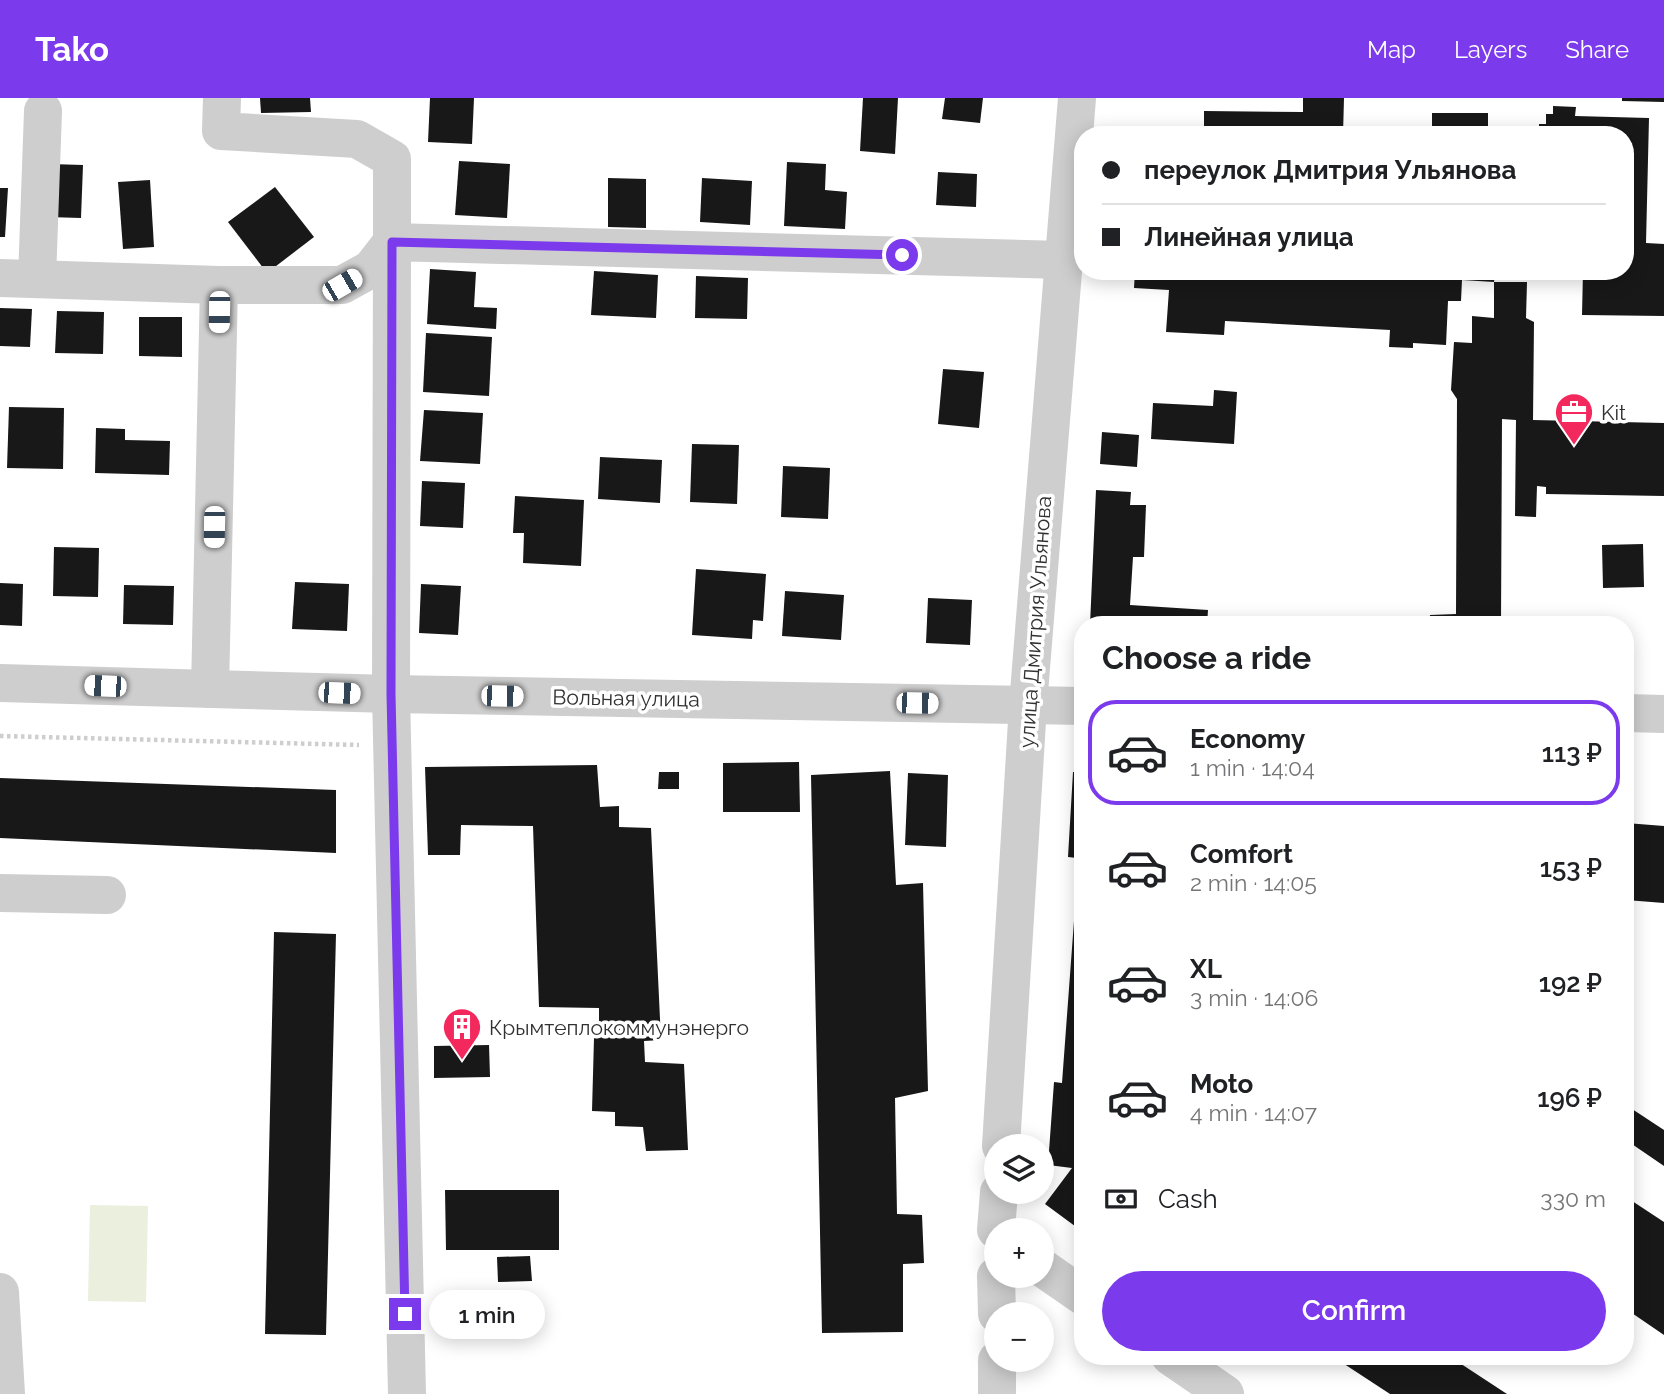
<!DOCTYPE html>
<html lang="en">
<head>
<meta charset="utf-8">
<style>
	body { margin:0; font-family:Raleway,sans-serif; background:#f2f2f2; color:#202124; height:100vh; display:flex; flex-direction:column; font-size:26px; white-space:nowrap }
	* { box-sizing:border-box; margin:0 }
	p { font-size:23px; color:#757577 }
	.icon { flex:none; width:38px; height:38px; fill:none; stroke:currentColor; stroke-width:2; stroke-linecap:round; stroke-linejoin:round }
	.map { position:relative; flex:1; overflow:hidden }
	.sheet { position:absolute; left:1074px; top:518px; width:560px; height:749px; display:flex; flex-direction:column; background:#fff; border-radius:28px; box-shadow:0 4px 18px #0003 }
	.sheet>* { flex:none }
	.banner { position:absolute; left:1074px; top:28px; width:560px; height:154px; border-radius:28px; box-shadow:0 4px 18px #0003; display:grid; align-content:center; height:154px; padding:0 28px; background:#fff }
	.buttons { position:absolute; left:984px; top:1036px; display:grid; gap:14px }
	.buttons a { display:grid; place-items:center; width:70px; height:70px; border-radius:50%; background:#fff; box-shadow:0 4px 18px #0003; font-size:35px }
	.end { position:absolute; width:32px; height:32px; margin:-16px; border:9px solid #7c3aed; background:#fff; box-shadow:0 0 0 4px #fff }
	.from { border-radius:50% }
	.bubble { position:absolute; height:49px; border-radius:24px; background:#fff; box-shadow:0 4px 18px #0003; font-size:23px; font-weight:600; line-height:49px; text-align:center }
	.car { position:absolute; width:21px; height:42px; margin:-21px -10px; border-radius:9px; box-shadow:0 0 5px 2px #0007; background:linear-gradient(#fff 24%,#345 0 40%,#fff 0 76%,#345 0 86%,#fff 0) }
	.banner b { display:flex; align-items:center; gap:24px; height:66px; font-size:26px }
	.banner b+b { border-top:2px solid #e0e0e0 }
	.banner i { width:18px; height:18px; background:#202124 }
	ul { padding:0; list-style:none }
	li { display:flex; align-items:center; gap:21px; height:105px; margin:0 14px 10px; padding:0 14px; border:4px solid transparent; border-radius:28px }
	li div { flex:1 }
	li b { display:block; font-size:26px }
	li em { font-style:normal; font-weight:600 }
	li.current { border-color:#7c3aed }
	li>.icon { width:63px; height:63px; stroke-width:1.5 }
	h2 { padding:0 28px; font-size:32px; line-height:84px }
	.pay { display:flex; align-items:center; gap:18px; height:77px; padding:0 28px; font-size:26px }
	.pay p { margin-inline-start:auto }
	.action { display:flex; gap:14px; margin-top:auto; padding:14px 28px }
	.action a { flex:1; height:80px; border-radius:42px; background:#7c3aed; color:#fff; font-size:28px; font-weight:600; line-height:80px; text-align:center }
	header { display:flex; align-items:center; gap:42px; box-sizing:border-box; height:98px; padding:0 35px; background:#7c3aed; color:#fff }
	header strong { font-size:33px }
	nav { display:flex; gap:38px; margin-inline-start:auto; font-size:24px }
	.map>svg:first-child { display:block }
	.green { fill:#eaefde }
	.building { fill:#181818 }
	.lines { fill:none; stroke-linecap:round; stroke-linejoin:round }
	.path { stroke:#cecece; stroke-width:4.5; stroke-dasharray:3.5 3.5; stroke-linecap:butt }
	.minor { stroke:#cecece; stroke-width:38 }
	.route { stroke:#7c3aed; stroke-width:9 }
	.labels { text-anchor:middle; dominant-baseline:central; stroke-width:7; stroke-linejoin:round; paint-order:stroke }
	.poi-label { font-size:21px; fill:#313131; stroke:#fff; text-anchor:start }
	.street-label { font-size:21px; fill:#313131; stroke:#fff }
</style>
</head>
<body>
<header>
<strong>Tako</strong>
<nav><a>Map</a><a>Layers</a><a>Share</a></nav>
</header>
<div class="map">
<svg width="1664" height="1296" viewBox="0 0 1664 1296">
	<rect width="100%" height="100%" fill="#fff"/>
	<polygon class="green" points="90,1107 148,1108 146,1204 88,1203"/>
	<g class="building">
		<polygon points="260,0 310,0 311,14 261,15"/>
		<polygon points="430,0 474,0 472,46 428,44"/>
		<polygon points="863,0 898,0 895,56 860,53"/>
		<polygon points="945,0 983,0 980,25 942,21"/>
		<polygon points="1303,0 1344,0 1343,37 1204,37 1204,13 1303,14"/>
		<polygon points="1622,0 1664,0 1664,4 1622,3"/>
		<polygon points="1553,8 1576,9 1575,18 1649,20 1646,145 1664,146 1664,218 1582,217 1583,173 1626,173 1626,37 1539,37 1539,26 1546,26 1546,16 1553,16"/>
		<rect x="1432" y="15" width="56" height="22"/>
		<polygon points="1128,29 1159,32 1158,37 1127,37"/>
		<polygon points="459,63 510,66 507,120 455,117"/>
		<polygon points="787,64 826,66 825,92 847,94 845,131 784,128"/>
		<polygon points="50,66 83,67 81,120 48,119"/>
		<polygon points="938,74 977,76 976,109 936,107"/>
		<polygon points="608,80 646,81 646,130 608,129"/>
		<polygon points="702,80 752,83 750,127 700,124"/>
		<polygon points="150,82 154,149 123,151 118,84"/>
		<polygon points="275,89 314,139 267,175 228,124"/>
		<polygon points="0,90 8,90 5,139 0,139"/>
		<polygon points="430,171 476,174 474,209 497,210 496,231 427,226"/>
		<polygon points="594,173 658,177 656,220 591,217"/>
		<polygon points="1135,173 1171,173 1171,178 1188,179 1188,173 1495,173 1494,184 1527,184 1526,220 1534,224 1533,322 1664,325 1664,398 1546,396 1546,389 1537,388 1536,419 1515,418 1516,322 1502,321 1501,527 1429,527 1430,517 1456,516 1457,301 1451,292 1454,244 1472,245 1472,218 1494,220 1494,184 1462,182 1461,203 1448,203 1446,247 1413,245 1413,250 1389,249 1390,232 1225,223 1224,237 1166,234 1169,192 1134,190"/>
		<polygon points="696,178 748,180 747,221 695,220"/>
		<polygon points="0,210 32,211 30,249 0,248"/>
		<polygon points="57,213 104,214 103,256 55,255"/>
		<polygon points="139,219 182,219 182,259 139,258"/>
		<polygon points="426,235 492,239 489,298 423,294"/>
		<polygon points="943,271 984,274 979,330 938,326"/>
		<polygon points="1214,292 1237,294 1234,346 1151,341 1153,305 1213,308"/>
		<polygon points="9,309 64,310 63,371 7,370"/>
		<polygon points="424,312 483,315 480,366 420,363"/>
		<polygon points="96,330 125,331 125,342 170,343 169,377 95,375"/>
		<polygon points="1102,334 1139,337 1137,369 1100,366"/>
		<polygon points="692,346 739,347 737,406 690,404"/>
		<polygon points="600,359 662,362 660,405 598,401"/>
		<polygon points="783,368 830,370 828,421 781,419"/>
		<polygon points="422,383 465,385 463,430 420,428"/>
		<polygon points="1096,392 1131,394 1130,407 1146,407 1144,459 1133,459 1130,507 1208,512 1207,527 1090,527"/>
		<polygon points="515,398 584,402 581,468 523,465 524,435 513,435"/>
		<polygon points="1643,446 1644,489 1603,490 1602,447"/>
		<polygon points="54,449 99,450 98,499 53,498"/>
		<polygon points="696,471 766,476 763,523 753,522 752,541 692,537"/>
		<polygon points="295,484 349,486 347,533 292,531"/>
		<polygon points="0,485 23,486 22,528 0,527"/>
		<polygon points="421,486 461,488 458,537 419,535"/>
		<polygon points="124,487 174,488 173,527 123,526"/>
		<polygon points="785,493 844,497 841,542 782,538"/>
		<polygon points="928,500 972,502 970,547 926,545"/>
		<polygon points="799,664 800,714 723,714 723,665"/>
		<polygon points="597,667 600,709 619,708 619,729 651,730 661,942 644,943 645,964 684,966 688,1052 646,1053 643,1029 615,1028 615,1014 592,1013 594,940 599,939 599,910 539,909 533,728 461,727 460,757 428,757 425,669"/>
		<polygon points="890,673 896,787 923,785 928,993 895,1000 897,1116 922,1117 924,1165 903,1166 903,1234 822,1235 811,677"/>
		<polygon points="659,674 679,674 679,691 658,691"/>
		<polygon points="1073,674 1083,674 1083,760 1077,760 1083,762 1083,1134 1045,1106 1072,1070 1048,1067 1054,984 1062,985 1074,823 1077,760 1068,759"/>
		<polygon points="908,675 948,677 946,749 905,747"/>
		<polygon points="0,680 336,692 336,755 0,740"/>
		<polygon points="1626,725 1664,728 1664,805 1626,802"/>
		<polygon points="274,834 336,836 326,1237 265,1236"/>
		<polygon points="489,947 490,979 434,980 434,948"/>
		<polygon points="1626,1007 1664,1032 1664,1068 1626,1042"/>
		<polygon points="445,1092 559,1092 559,1152 446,1152"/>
		<polygon points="1626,1099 1664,1124 1664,1237 1626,1211"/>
		<polygon points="530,1158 532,1183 498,1184 497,1159"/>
		<polygon points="1332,1258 1449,1258 1507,1296 1390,1296"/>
		<polygon points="1536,1258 1555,1258 1549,1267"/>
	</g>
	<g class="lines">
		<polyline class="path" points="0,638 359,647"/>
		<g class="minor">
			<polyline points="0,180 219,187"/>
			<polyline points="37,181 43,13"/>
			<polyline points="0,585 391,596 1083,608"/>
			<polyline points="210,591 219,187 342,187 371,171 392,144 392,61 357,41 221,33 222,0"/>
			<polyline points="1626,615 1664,616"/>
			<polyline points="0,795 107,797"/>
			<polyline points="1001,1048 1028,607 1077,0"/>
			<polyline points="996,1132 999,1094"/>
			<polyline points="1041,1169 1083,1198"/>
			<polyline points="996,1178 997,1216"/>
			<polyline points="0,1194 6,1296"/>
			<polyline points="1170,1258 1225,1296"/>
			<polyline points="997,1262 997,1296"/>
			<polyline points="407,1296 391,596 392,144 1063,162"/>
		</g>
	</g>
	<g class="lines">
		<polyline class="route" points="405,1216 391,596 392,144 902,157"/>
	</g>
	<defs>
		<g id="office-pin" transform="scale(2.0125)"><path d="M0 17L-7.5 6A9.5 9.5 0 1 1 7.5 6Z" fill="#f3285c" stroke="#fff"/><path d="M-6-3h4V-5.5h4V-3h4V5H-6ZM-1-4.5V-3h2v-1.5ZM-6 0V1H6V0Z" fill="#fff"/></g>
		<g id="building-pin" transform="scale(2.0125)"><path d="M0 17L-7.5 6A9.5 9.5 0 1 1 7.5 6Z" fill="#f3285c" stroke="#fff"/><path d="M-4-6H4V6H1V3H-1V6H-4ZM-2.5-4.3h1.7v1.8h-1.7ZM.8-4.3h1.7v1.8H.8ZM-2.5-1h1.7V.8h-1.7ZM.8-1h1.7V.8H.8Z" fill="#fff"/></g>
	</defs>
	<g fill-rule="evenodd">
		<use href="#office-pin" x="1574" y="314"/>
		<use href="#building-pin" x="462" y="929"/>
	</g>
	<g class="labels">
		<g class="poi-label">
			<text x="1601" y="314">Kit</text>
			<text x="489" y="929">Крымтеплокоммунэнерго</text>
		</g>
		<g class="street-label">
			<text transform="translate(1035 524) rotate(-86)">улица Дмитрия Ульянова</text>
			<text transform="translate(626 600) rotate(1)">Вольная улица</text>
		</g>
	</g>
</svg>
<div class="buttons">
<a><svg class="icon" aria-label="layers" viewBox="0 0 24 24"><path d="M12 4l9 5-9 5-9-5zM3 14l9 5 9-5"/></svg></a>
<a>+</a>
<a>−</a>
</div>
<i class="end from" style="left:902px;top:157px"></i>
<i class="end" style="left:405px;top:1216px"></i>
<div class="bubble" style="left:429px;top:1192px;width:116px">1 min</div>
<i class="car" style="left:342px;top:187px;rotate:60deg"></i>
<i class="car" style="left:219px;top:214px;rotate:181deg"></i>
<i class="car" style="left:214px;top:429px;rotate:181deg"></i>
<i class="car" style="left:105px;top:588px;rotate:272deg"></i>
<i class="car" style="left:339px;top:595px;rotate:92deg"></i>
<i class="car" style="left:502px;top:598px;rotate:91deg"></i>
<i class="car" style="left:917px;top:605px;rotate:91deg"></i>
<div class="banner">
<b><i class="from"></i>переулок Дмитрия Ульянова</b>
<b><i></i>Линейная улица</b>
</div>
<section class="sheet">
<h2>Choose a ride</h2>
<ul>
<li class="current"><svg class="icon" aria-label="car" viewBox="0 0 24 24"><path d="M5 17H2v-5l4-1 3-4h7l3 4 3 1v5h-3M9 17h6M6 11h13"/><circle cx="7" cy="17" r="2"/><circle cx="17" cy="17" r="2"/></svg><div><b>Economy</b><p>1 min · 14:04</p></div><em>113 ₽</em></li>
<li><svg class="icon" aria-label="car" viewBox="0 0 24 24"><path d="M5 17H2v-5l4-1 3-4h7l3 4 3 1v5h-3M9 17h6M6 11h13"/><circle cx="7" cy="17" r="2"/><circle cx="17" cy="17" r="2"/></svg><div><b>Comfort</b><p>2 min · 14:05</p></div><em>153 ₽</em></li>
<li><svg class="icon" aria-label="car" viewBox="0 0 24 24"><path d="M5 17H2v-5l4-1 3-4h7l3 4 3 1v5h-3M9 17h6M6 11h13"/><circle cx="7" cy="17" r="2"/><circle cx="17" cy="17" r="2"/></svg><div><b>XL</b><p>3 min · 14:06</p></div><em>192 ₽</em></li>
<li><svg class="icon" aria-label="car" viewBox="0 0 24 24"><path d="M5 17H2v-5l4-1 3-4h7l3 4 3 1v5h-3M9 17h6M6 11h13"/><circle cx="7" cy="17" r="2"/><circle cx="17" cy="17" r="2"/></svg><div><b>Moto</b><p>4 min · 14:07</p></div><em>196 ₽</em></li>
</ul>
<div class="pay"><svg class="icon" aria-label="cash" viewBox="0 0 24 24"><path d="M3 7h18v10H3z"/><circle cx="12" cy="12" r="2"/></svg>Cash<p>330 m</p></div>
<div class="action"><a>Confirm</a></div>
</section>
</div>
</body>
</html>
